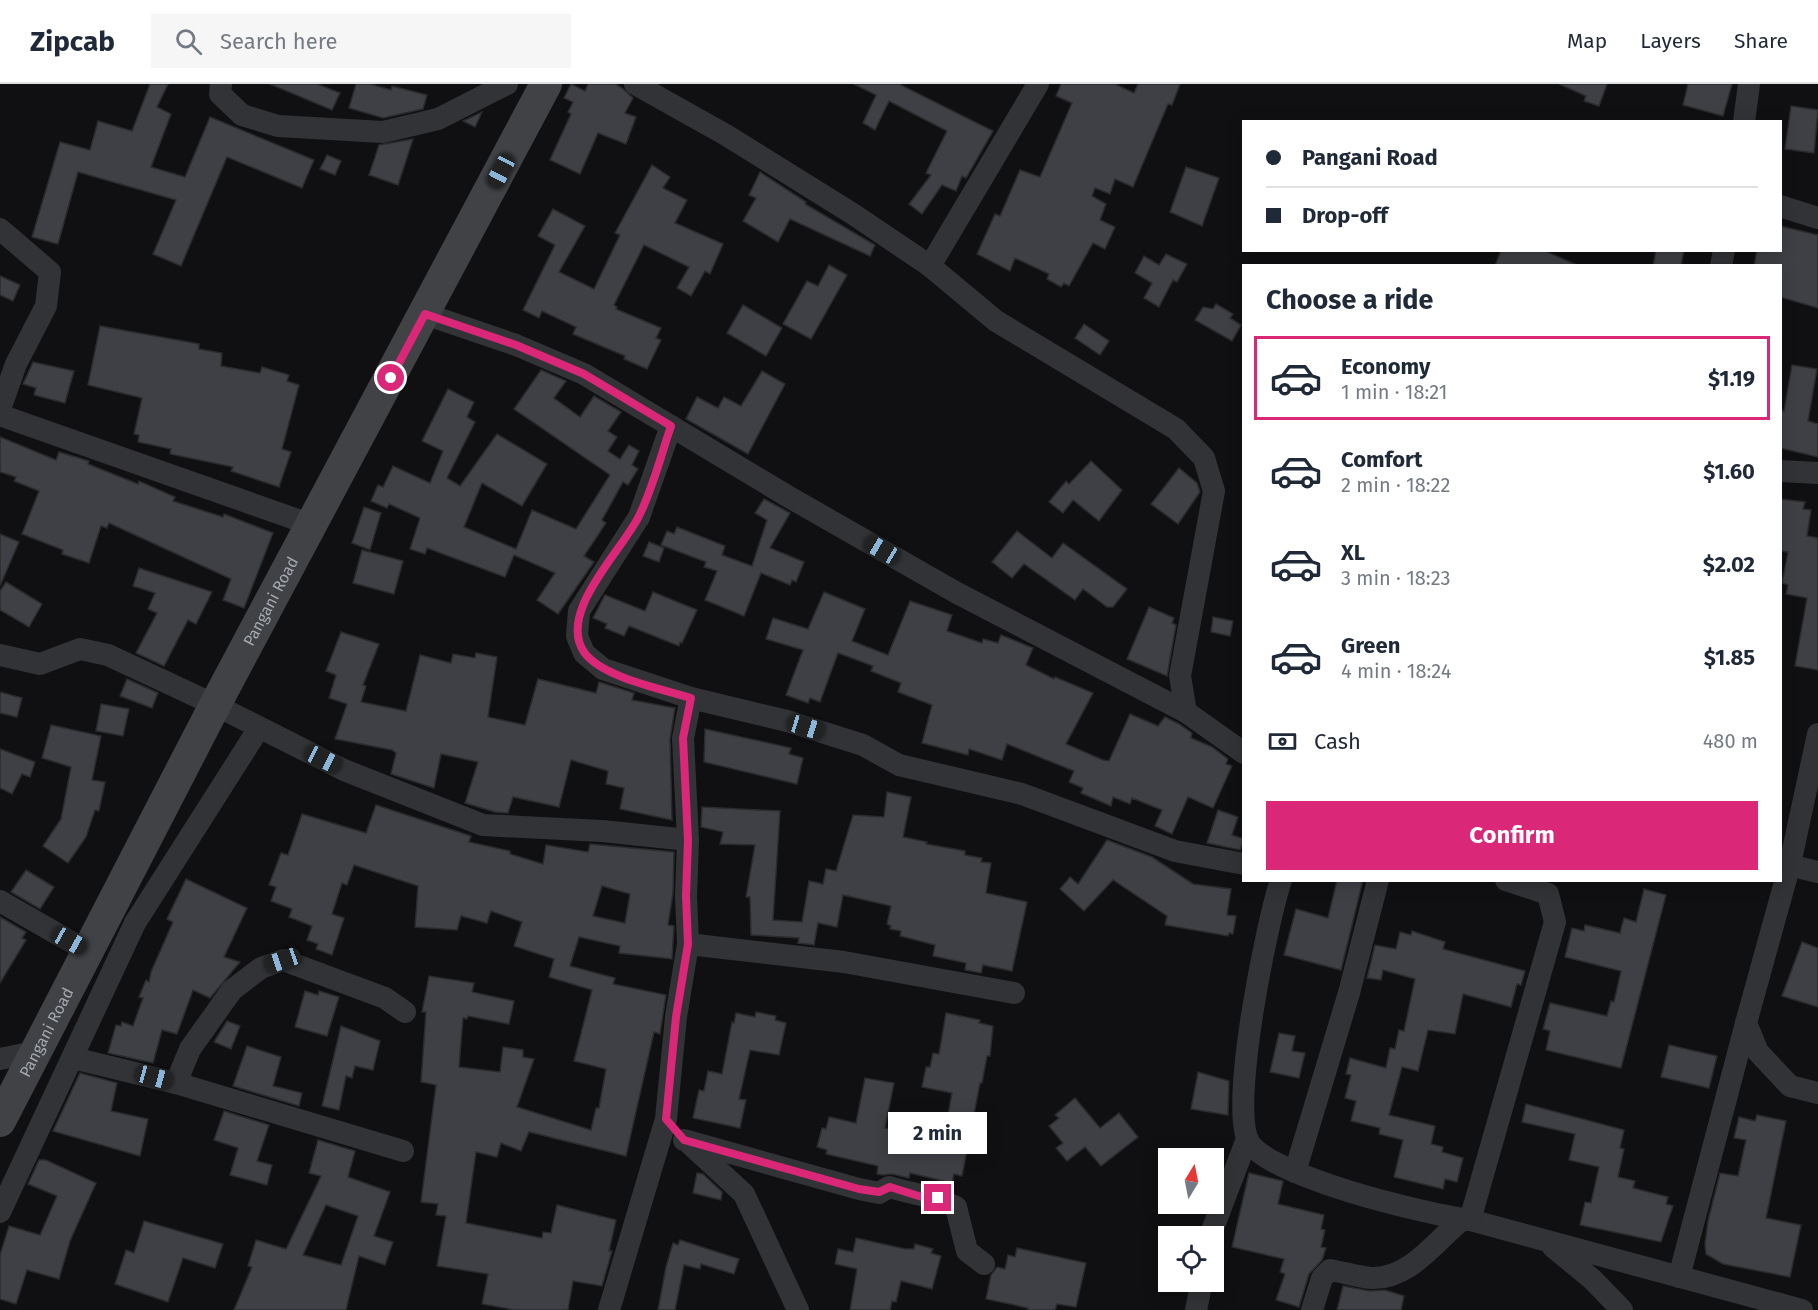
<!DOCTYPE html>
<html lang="en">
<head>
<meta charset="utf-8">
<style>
	body { margin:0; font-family:"Fira Sans",sans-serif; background:#f6f6f7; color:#1f2937; height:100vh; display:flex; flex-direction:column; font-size:22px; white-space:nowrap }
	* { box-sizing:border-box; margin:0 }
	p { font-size:20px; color:#747a83 }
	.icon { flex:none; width:33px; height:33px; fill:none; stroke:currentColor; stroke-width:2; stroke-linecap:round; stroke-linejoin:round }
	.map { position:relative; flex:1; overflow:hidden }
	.details { position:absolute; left:1242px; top:180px; width:540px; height:618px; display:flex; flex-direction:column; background:#fff; border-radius:0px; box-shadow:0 3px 15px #0003 }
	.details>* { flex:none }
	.top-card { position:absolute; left:1242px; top:36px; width:540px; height:132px; border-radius:0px; box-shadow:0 3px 15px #0003; display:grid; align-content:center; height:132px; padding:0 24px; background:#fff }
	.needle { width:39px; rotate:10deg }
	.fabs { position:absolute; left:1158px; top:1064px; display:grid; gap:12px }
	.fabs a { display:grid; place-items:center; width:66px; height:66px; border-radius:0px; background:#fff; box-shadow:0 3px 15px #0003; font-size:30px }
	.end { position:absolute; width:27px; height:27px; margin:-14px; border:8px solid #db2777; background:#fff; box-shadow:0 0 0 3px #fff }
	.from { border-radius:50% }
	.bubble { position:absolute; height:42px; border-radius:0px; background:#fff; box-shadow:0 3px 15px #0003; font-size:20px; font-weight:700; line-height:42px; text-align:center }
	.car { position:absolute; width:18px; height:36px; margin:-18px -9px; border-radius:8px; box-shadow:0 0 4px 2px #0007; background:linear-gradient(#222 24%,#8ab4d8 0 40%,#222 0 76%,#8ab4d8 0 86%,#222 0) }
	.top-card b { display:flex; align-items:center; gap:21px; height:57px; font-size:22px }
	.top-card b+b { border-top:2px solid #e0e1e3 }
	.top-card i { width:15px; height:15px; background:#1f2937 }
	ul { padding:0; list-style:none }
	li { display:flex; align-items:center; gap:18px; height:84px; margin:0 12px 9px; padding:0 12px; border:3px solid transparent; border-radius:0px }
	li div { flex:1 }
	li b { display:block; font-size:22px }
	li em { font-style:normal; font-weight:700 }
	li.current { border-color:#db2777 }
	li>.icon { width:54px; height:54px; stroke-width:1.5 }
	h2 { padding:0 24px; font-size:27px; line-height:72px }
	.pay { display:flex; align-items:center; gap:15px; height:66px; padding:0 24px; font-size:22px }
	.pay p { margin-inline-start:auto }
	.cta { display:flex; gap:12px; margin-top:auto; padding:12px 24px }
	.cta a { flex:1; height:69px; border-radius:0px; background:#db2777; color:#fff; font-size:24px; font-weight:700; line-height:69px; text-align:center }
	header { display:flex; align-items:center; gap:36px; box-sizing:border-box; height:84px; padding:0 30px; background:#fff; border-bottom:2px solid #e0e1e3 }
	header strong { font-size:28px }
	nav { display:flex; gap:33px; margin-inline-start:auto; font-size:21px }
	.search { width:420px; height:54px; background:#f6f6f7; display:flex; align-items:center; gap:15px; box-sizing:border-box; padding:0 21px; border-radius:0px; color:#747a83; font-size:22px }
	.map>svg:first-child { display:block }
	.building { fill:#3f4045; stroke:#2a2b2d; stroke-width:1.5; fill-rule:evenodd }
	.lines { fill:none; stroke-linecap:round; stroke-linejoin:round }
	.street { stroke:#323336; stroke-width:22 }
	.secondary { stroke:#404246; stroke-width:32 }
	.route { stroke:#db2777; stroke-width:8 }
	.labels { text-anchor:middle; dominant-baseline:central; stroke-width:4.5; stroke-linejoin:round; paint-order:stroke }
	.street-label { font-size:16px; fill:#a3a8b1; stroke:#0b0b0d }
</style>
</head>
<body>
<header>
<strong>Zipcab</strong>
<div class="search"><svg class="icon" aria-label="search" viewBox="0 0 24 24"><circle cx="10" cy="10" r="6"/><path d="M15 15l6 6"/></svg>Search here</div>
<nav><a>Map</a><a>Layers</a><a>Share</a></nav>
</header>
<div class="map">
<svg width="1818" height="1226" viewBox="0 0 1818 1226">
	<rect width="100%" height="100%" fill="#101012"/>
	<g class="building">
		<polygon points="150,0 168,0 157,23 171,30 151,83 185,93 210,33 314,76 302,104 227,73 181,182 153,170 176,116 78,88 58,160 32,153 60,58 90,66 98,37 132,47"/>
		<polygon points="270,0 317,0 340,9 332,26"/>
		<polygon points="356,0 370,0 391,6 392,2 427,11 423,25 383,34 349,24"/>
		<polygon points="571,0 585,7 588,0 615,0 622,4 633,14 625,29 636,33 626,60 598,49 580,90 550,76 571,30 568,28 573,18 564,14"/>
		<polygon points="854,0 899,0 993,47 966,94 962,92 956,107 942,101 922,130 909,120 931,91 926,89 947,47 889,17 875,46 863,39 876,11"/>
		<polygon points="1061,0 1115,0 1134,9 1138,0 1180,0 1172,21 1168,20 1133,103 1115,95 1110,110 1095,104 1092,112 1106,120 1100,136 1115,143 1105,165 1093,159 1069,202 1064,199 1061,203 1047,195 1049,190 1015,174 1010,187 977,170 995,130 1000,132 1020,86 1040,93 1072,19 1056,12"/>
		<polygon points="1559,0 1607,0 1599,22 1584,17 1586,12"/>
		<polygon points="1688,0 1732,0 1723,32 1683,21"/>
		<polygon points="1791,22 1818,26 1814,69 1785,65"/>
		<polygon points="482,28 475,43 463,37"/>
		<polygon points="413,55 398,101 369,91 379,61"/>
		<polygon points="327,71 341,77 335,91 320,85"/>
		<polygon points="652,81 670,93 663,104 687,116 675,139 723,160 710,190 705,187 691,212 677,204 689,183 644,161 614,221 617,223 616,225 661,244 656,254 661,256 647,285 624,275 625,272 573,250 576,243 542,227 539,234 523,226 555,161 538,152 553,125 585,142 559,188 594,205 620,151 615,149"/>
		<polygon points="1186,83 1219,94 1202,142 1170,128"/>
		<polygon points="760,88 806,118 805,120 875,161 870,172 790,135 778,158 743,137 756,114 749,111"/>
		<polygon points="1780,142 1818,151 1818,224 1780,213 1780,182 1754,182 1757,166 1780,166"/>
		<polygon points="1501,166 1543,166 1579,182 1495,182"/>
		<polygon points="1656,166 1684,166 1681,182 1653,182"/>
		<polygon points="1166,170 1187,180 1177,198 1173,196 1159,223 1144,214 1152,199 1135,189 1144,172 1159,181"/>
		<polygon points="829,181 847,191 811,255 783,240 807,197 818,202"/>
		<polygon points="0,192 20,201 13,217 0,211"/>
		<polygon points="1216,220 1233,230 1230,234 1241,241 1232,257 1195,236 1203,223 1213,225"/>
		<polygon points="743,221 782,244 766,272 727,249"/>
		<polygon points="1084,240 1109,257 1100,271 1075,254"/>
		<polygon points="100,242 199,260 199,265 222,269 221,282 260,289 262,283 289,291 287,297 299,301 282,365 291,368 279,403 231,387 233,383 170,370 171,365 138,358 139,351 134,350 142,314 88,301"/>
		<polygon points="33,278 74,287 65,319 34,311 36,304 23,300"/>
		<polygon points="1792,281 1817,285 1808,337 1818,340 1818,373 1780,364 1780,326 1784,327"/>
		<polygon points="541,286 566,297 554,314 580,333 594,312 621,328 608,347 617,353 608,367 620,375 629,361 639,367 632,381 638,385 628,401 623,398 602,436 606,439 584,472 594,478 558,530 537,516 555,489 514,471 505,493 427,464 425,470 410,465 420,434 389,420 387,424 371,417 378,401 383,403 393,382 430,399 443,367 422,357 448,305 474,318 467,333 475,338 447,394 460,402 497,350 547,380 522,422 482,399 464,443 516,465 532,426 576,445 610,391 514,325"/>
		<polygon points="762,287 785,300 748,370 686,335 697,313 718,324 724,313 741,322"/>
		<polygon points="0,353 56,376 59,368 89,377 88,380 138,400 139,397 175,413 173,417 223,433 224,430 273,449 244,524 223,516 231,495 109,439 107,444 101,442 89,479 62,470 63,466 22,450 39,407 14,397 16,393 0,388"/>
		<polygon points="1091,377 1122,406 1099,437 1073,416 1063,429 1049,418 1066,397 1069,400"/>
		<polygon points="1179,384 1197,399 1200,408 1178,440 1151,420"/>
		<polygon points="764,415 790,429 770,464 804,478 796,498 792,496 790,501 761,489 744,532 705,516 717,487 704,483 706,478 661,461 667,447 674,450 677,443 725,462 722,471 752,482 767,436 755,429"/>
		<polygon points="1780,415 1805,418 1803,425 1811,426 1807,452 1818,454 1818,586 1795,582 1807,514 1786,510 1788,501 1782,499 1788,468 1780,467"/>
		<polygon points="364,423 381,429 370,466 352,459"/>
		<polygon points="1017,447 1052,474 1063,459 1127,505 1113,523 1107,523 1083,505 1075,516 1024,480 1012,494 992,478"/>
		<polygon points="0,450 19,458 0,502"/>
		<polygon points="649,458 664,464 659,478 643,472"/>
		<polygon points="362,466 403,477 394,510 353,499"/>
		<polygon points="139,484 212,508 196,540 188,536 164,582 136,569 157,529 148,525 155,509 133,502"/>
		<polygon points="6,498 42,520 29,543 0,526 0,507"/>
		<polygon points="653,508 697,526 682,559 680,558 679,562 629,542 624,552 605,544 607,540 593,534 605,511 645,527"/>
		<polygon points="824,508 865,525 852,557 888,571 910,517 952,531 947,547 982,559 983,555 998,559 1001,551 1033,564 1026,581 1054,595 1055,593 1093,609 1066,660 1103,676 1109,677 1130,630 1158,642 1165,633 1179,640 1192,649 1191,654 1212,663 1228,675 1226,680 1232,682 1213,724 1188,713 1172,750 1155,742 1162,726 1132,714 1130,720 1113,713 1111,722 1081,709 1083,704 1069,698 1074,687 1007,660 1002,676 969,665 968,671 922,659 932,621 898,608 901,599 871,587 873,582 838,569 820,618 810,614 808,619 786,611 803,566 766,555 773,534 808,545"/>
		<polygon points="1149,523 1174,534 1172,539 1176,541 1167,592 1127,575"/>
		<polygon points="1213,533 1233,537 1230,552 1211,548"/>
		<polygon points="341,548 379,560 363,601 366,602 361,618 406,627 420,571 451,579 453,570 475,574 476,569 497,573 488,633 525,641 538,595 596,609 599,598 634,609 632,616 675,624 670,655 672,736 620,725 624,704 606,700 608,687 571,676 559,723 513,713 508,729 495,728 465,719 478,678 441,670 434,704 391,690 396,669 392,666 335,655 347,620 329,614 336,591 326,587"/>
		<polygon points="127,595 158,609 152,624 120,612"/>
		<polygon points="0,608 22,614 17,633 0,629"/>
		<polygon points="101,620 129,625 123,652 96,647"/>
		<polygon points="51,641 101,652 92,696 105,698 99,727 95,726 86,753 68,779 43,762 61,735 71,683 42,674"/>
		<polygon points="705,645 791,664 789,670 803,674 797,700 704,678"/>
		<polygon points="0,665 35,678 30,693 22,690 12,710 0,704"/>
		<polygon points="887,708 911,713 903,753 927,758 926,760 965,767 965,771 982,774 981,778 991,779 986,809 1027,818 1012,887 983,881 981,889 965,886 966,879 933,872 935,861 900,852 901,847 890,845 891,842 887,840 891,822 843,811 837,843 818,839 814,861 798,859 799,854 751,851 750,813 746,813 755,761 720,760 723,748 701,743 702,723 780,727 773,836 802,838 809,797 823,800 826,785 836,787 853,731 884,733"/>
		<path d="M376,721L471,752L469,758L510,767V770L543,780L546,761L588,768L590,760L674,768L673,809L668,841L674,842L672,875L619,869L620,862L579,853L570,882L615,894L613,900L666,911L660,950L654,948L626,1072L529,1048L521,1067L501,1059L497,1073L476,1068L466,1139L542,1154L543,1148L551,1149L557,1121L616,1136L609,1167H612L602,1202L573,1197L568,1226H515L482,1220L488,1190L437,1182L446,1132L436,1131L438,1120L421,1118L436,1001L421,998L426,928H422L429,892L474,899L472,908L514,917L509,940L468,932L467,935L463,934L459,983L500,988L503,963L523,966V973L534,975L517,1023L591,1046L596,1024H599L606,985L574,977L592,906L549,893L554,875L514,862L522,838L491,827L487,839L461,832L457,846L415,843L418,802L354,781L347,801L342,799L332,830L344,834L332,871L316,865L318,860L307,856L312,842L289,833L292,825L271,817L276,803L269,801L281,769L288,771L302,730L366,749ZM602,802L630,810L625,839L593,832Z"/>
		<polygon points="1218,726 1238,733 1232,751 1244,755 1240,766 1207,759"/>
		<polygon points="1107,756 1152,773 1193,800 1231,805 1227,831 1236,832 1233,850 1229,849 1228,852 1165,841 1167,832 1113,796 1084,827 1060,805 1070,793 1078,800"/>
		<polygon points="26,786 54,803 40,825 11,808"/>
		<polygon points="186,795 247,824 224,873 240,878 210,914 193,906 177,950 162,946 153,979 108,969 116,941 121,942 122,938 133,942 143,914 139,913 146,896 149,898 151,888 173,838 167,835"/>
		<polygon points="1337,796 1363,796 1341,886 1284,871 1296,825 1328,834"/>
		<polygon points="1644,805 1666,811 1621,984 1546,966 1550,947 1543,945 1550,919 1607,932 1611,917 1614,918 1621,887 1565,873 1572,844 1584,847 1585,841 1620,849 1624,834 1636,838"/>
		<polygon points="0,833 26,848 22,854 26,856 0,899"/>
		<polygon points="1412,847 1445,858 1443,865 1525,887 1521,901 1517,900 1511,923 1463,910 1455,950 1428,946 1418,987 1402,983 1389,1031 1435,1042 1431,1060 1443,1063 1442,1068 1463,1074 1457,1098 1445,1095 1443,1105 1394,1093 1403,1056 1379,1050 1380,1044 1351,1037 1356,1017 1345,1014 1351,991 1346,990 1350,974 1386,984 1390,964 1395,965 1399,946 1404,947 1415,895 1383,886 1381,896 1367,894 1375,861 1396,865 1400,848 1411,851"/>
		<polygon points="1802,858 1818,864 1818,923 1782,912"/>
		<polygon points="305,907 318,911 319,907 339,913 327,952 295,943"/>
		<polygon points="756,928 776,932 775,936 786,939 779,971 750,966 739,1015 746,1016 740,1044 693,1034 699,1006 704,1007 708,987 722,990 732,938 734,939 736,929 755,933"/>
		<polygon points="946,929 980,936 979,939 993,942 990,972 987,972 982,999 980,999 962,1092 954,1090 952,1099 910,1089 909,1094 892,1090 882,1091 877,1090 878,1082 826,1070 827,1066 817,1063 822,1044 826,1045 829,1033 856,1039 865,994 894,999 885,1044 943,1057 952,1009 922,1003 926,983 930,983 933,969 939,970"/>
		<polygon points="227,937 240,942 231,965 214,958"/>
		<polygon points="341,942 380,957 373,986 355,982 352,994 346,992 339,1026 322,1022"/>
		<polygon points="1279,949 1295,952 1292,967 1305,969 1299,994 1270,988"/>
		<polygon points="1669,961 1717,972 1709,1004 1661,993"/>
		<polygon points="247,962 281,973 273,1002 302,1009 299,1022 233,1002"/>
		<polygon points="1198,988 1229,997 1228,1031 1191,1025"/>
		<polygon points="80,989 117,999 111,1027 148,1035 140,1072 53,1047"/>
		<polygon points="1075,1014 1100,1044 1119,1029 1138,1053 1101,1082 1085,1063 1067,1077 1056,1064 1063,1059 1049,1042 1059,1034 1055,1031"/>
		<polygon points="1526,1020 1624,1046 1620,1064 1624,1065 1618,1093 1635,1097 1633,1104 1668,1113 1666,1120 1673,1122 1661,1158 1580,1141 1585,1118 1591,1119 1599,1083 1569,1076 1575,1050 1522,1038"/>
		<polygon points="224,1027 269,1041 257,1077 272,1081 267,1101 230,1091 238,1064 214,1056"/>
		<polygon points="1757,1031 1786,1037 1766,1134 1801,1141 1790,1193 1723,1180 1706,1170 1705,1160 1708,1137 1720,1089 1738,1092 1746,1056 1734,1054 1739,1033 1755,1037"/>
		<path d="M318,1056L355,1067L348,1093L390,1108L374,1152L393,1158L385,1181L359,1172L346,1226H234L252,1183L248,1182L256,1156L286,1165L321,1092L309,1089ZM326,1121L358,1132L341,1181L303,1171Z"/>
		<polygon points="39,1076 46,1076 96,1099 70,1157 59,1195 27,1186 16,1220 0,1215 0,1171 9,1142 40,1151 57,1112 28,1100"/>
		<polygon points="697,1089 703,1090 722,1108 721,1116 693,1109"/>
		<polygon points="1249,1089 1283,1097 1278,1120 1324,1131 1321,1145 1325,1146 1321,1163 1326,1164 1322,1176 1309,1190 1299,1223 1276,1216 1285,1190 1280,1188 1284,1175 1232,1163"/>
		<polygon points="144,1137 223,1160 215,1184 183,1174 168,1218 115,1200 126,1166 134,1169"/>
		<polygon points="856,1154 905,1165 914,1165 915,1160 933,1165 931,1169 941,1172 932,1205 901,1197 896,1218 892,1217 890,1226 850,1226 857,1185 835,1180 838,1165 853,1168"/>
		<polygon points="680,1156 739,1175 734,1190 701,1180 700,1185 684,1181 675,1226 658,1226 666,1183 673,1159 678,1161"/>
		<polygon points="1017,1164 1086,1179 1076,1223 1057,1220 1055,1226 1027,1226 1028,1224 986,1215 991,1191 997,1183 1005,1185 1008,1171 1015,1173"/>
		<polygon points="1343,1202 1370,1207 1385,1206 1404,1212 1401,1226 1337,1226"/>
	</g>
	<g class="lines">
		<g class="street">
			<polyline points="221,0 220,10 242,31 278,42 383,48 438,35 507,0"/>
			<polyline points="635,0 726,51 853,130 930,182 996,237 1176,345 1204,374 1214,407 1180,592 1186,628 1244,669"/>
			<polyline points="1744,38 1749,0"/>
			<polyline points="1780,122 1818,134"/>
			<polyline points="0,145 50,188 46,222 16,280 0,325"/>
			<polyline points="930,182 1038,0"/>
			<polyline points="1721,182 1724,166"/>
			<polyline points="425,230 516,261 584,290 789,413 957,509 1186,628"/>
			<polyline points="0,331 312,441"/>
			<polyline points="671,342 639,433 579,527 577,552 584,569 603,585 691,614 787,637 863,661 899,681 1022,710 1175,767 1244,780"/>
			<polyline points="1780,387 1818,389"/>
			<polyline points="0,571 40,580 80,565 108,571 215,621 344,686 483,741 602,747 688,756"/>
			<polyline points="1818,650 1790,780 1746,939 1758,968 1790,1002 1818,1009"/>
			<polyline points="1780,779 1818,788"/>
			<path d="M1281,796C1266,842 1232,1012 1247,1054C1259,1091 1430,1131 1470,1136L1802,1226"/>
			<polyline points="0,817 87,867"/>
			<polyline points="688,860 844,878 1014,909"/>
			<polyline points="73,974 176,999 403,1067"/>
			<polyline points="0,975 34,968"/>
			<polyline points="176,999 190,965 232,906 261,884 283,876 385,914 405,928"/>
			<path d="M684,1056L859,1105L879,1109L889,1103C912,1110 935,1112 956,1123L967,1167L984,1180"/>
			<polyline points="690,1060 744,1110 798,1226"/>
			<polyline points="1295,1088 1349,909 1378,796"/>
			<polyline points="0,1128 135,839 259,644"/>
			<polyline points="1470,1136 1555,838 1548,810 1506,796"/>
			<polyline points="1210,1152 1247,1055"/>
			<polyline points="1553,1163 1592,1195 1622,1226"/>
			<polyline points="1679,1193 1746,939"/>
			<polyline points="609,1226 666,1035 676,933 688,860 686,812 688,756 683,654 691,614"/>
			<polyline points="1196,1226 1202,1197"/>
			<path d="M1312,1226L1322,1194L1330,1186C1343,1188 1358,1193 1371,1194C1410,1196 1437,1155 1463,1135"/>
		</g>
		<path class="secondary" id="s1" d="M0,1037L215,621L546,0"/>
	</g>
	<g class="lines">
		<path class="route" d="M391,294L425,230L516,261L584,290L671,342C661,371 653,404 639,432C622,467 557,528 584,568C601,593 662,605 691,614L683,654L688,756L686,812L688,860L676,933L666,1035L684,1056L859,1105L879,1108L890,1103L922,1113L938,1114"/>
	</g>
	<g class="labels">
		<g class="street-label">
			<text stroke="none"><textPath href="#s1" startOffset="586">Pangani Road</textPath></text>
			<text stroke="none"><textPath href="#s1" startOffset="100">Pangani Road</textPath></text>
		</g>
	</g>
</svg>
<div class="fabs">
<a><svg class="needle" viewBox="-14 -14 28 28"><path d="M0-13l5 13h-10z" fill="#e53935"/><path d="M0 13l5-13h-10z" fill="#747a83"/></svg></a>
<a><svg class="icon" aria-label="locate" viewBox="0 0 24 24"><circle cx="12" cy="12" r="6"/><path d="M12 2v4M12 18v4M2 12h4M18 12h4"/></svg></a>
</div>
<i class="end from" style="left:391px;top:294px"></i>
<i class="end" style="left:938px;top:1114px"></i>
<div class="bubble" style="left:888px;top:1028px;width:99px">2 min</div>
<i class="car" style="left:501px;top:87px;rotate:208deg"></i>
<i class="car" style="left:882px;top:466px;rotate:300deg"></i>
<i class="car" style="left:806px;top:643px;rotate:107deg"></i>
<i class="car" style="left:323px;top:675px;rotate:116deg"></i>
<i class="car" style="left:70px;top:857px;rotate:119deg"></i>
<i class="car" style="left:283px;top:876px;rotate:251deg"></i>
<i class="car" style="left:154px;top:993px;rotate:105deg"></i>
<div class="top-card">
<b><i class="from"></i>Pangani Road</b>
<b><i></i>Drop-off</b>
</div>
<section class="details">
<h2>Choose a ride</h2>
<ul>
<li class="current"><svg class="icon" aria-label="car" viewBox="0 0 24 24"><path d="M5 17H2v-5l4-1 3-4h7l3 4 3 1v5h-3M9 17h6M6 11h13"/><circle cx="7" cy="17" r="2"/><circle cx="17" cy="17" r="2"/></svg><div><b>Economy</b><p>1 min · 18:21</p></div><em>$1.19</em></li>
<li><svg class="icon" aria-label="car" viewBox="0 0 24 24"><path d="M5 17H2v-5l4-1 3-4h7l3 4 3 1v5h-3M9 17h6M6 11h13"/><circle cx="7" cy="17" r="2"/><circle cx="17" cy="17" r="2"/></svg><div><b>Comfort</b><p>2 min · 18:22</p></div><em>$1.60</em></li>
<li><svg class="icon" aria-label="car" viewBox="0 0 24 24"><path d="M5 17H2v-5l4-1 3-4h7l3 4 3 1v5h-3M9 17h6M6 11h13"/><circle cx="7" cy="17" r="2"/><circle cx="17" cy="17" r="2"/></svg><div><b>XL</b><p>3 min · 18:23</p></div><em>$2.02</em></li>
<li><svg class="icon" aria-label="car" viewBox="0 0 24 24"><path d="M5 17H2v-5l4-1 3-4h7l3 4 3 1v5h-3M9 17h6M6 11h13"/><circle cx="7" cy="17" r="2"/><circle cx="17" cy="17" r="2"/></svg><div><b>Green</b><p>4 min · 18:24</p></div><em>$1.85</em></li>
</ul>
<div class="pay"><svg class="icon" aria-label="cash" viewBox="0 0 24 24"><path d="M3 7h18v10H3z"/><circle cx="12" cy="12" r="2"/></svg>Cash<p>480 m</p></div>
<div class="cta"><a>Confirm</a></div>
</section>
</div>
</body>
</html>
